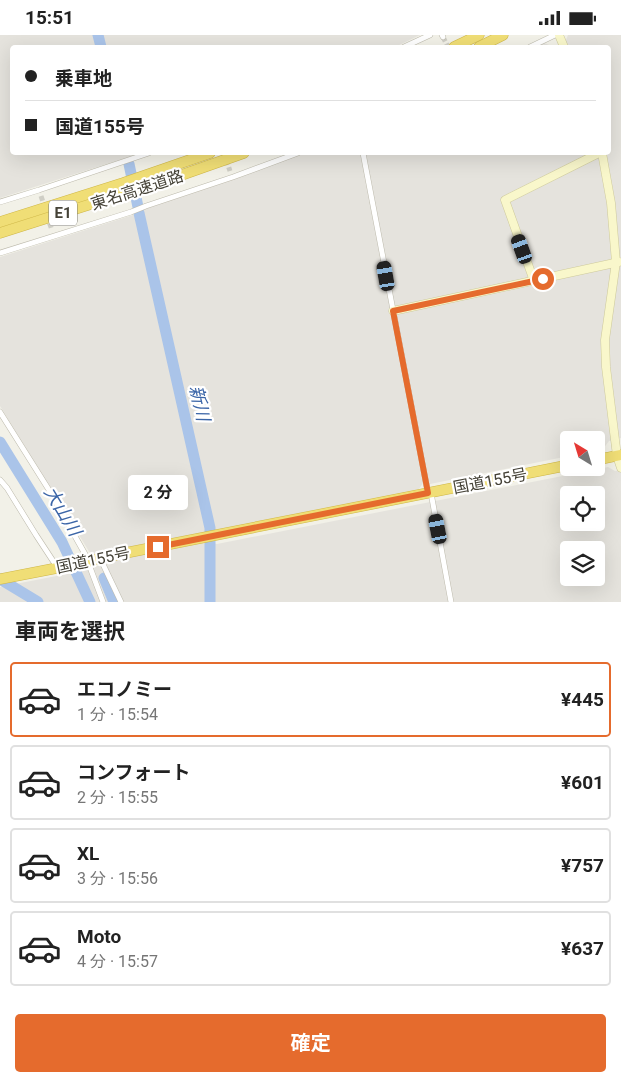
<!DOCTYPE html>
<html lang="ja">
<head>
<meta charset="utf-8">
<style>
	body { margin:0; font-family:Roboto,"Noto Sans JP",sans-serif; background:#f6f6f6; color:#222; height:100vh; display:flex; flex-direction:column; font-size:19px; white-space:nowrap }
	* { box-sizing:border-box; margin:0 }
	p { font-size:16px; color:#767676 }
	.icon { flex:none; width:28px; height:28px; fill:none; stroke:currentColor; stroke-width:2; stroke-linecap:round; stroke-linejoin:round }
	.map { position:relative; height:567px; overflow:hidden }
	.panel { display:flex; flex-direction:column; background:#fff; flex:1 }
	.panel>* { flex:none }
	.top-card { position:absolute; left:10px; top:10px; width:601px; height:110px; border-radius:5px; box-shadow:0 5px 20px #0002; display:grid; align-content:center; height:110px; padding:0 15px; background:#fff }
	.needle { width:32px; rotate:322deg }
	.buttons { position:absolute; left:560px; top:396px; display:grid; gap:10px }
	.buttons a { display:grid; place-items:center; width:45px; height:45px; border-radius:5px; background:#fff; box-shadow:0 5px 20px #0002; font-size:25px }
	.end { position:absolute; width:22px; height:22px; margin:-11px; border:6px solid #e56b2d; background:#fff; box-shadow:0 0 0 2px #fff }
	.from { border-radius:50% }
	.bubble { position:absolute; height:35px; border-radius:5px; background:#fff; box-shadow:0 5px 20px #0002; font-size:16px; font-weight:700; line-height:35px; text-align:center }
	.car { position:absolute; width:15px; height:30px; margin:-15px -8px; border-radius:6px; box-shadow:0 0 4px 1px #0007; background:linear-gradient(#222 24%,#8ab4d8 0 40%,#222 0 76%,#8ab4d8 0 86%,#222 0) }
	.top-card b { display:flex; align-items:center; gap:18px; height:48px; font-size:19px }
	.top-card b+b { border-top:1px solid #e0e0e0 }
	.top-card i { width:12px; height:12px; background:#222 }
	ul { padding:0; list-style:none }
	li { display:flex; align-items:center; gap:15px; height:75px; margin:0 10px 8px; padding:0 5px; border:2px solid #e0e0e0; border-radius:5px }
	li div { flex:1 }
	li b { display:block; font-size:19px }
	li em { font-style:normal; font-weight:700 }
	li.active { border-color:#e56b2d }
	li>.icon { width:45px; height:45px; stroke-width:1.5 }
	h2 { padding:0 15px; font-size:22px; line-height:60px }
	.primary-button { display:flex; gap:10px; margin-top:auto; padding:10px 15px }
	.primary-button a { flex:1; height:58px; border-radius:5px; background:#e56b2d; color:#fff; font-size:20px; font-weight:700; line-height:58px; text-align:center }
	.status { display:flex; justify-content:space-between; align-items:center; height:35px; padding:0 25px; background:#fff; direction:ltr }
	.status svg { height:14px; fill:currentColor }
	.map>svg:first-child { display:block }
	.industrial { fill:#e5e3dd; fill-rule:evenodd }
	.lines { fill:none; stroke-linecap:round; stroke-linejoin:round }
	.river { stroke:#aac4e9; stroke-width:11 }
	.street-tunnel { stroke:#cfcec5; stroke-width:5; stroke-dasharray:5 2.5; stroke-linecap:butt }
	.street-casing { stroke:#bdbaac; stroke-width:6 }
	.secondary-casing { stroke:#ceca9c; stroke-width:9 }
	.highway-casing { stroke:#ceb646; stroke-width:11 }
	.street { stroke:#fff; stroke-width:5 }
	.secondary { stroke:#f9f7cb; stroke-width:8 }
	.highway { stroke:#f0de76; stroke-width:10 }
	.route { stroke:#e56b2d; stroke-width:6 }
	.labels { text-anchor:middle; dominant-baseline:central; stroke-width:4.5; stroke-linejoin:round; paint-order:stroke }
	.shield { fill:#fff; stroke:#7d7b73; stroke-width:1 }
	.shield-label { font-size:15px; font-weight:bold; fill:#454237 }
	.street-label { font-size:16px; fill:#454237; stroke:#fff }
	.water-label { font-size:18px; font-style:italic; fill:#3b65a7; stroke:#fff }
</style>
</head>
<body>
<div class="status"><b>15:51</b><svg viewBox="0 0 49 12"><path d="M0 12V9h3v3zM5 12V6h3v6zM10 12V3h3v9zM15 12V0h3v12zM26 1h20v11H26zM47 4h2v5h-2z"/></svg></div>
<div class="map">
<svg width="621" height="567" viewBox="0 0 621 567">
	<rect width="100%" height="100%" fill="#f2f1e8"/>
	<g class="industrial">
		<polygon points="0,0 420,0 395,12 12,12 12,118 141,118 0,163"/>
		<polygon points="568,0 621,0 621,403 609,406 603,414 596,416 596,405 569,405 569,421 430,449 423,448 419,454 94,519 90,518 0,371 0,222 133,180 145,174 225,147 305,118 609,118 609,12 535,12 544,8 554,12 566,5"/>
		<path d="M608,432L615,436L621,435V567H0V552L87,535L105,528L107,525L202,507L217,509ZM569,460H596V488H569ZM569,515H596V542H569Z"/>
	</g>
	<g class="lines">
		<g class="river">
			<polyline points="98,0 101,12"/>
			<polyline points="129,129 138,172"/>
			<polyline points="139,178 210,493 210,567"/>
			<polyline points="0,407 62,507 90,567"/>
			<polyline points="104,543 114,567"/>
			<polyline points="0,544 38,567"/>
		</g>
		<g class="street-tunnel">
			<polyline points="443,2 448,12"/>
			<polyline points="224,118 230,136"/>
			<polyline points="41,161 45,173"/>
			<polyline points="47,181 52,195"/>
		</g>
		<g class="street-casing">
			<g id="street">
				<polyline points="442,0 443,2"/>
				<polyline points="404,12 430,0"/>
				<polyline points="530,12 555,0"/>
				<polyline points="363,118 428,458"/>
				<polyline points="0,167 39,155 149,118"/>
				<polyline points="0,218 131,177 146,171 233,142 298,118"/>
				<polyline points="0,377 49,455 85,519 103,567"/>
				<polyline points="0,445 7,453 36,500 57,532"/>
				<polyline points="431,458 451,567"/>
				<polyline points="100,523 121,567"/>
			</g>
		</g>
		<g class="secondary-casing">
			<g id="secondary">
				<polyline points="559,0 564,12"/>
				<polyline points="602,118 611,168 616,227 605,305 606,332 617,421 621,433"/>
				<polyline points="534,246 505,165 599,118"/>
				<polyline points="393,276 619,227"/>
			</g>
		</g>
		<g class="highway-casing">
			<g id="highway">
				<polyline points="454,12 479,0"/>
				<polyline points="479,12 503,0"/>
				<polyline points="0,187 123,148 210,118"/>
				<polyline points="0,198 176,142 244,118"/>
				<polyline points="596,425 621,420"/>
				<polyline points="0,544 88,527 100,523 569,430"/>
			</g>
		</g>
		<use href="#street" class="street"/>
		<use href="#secondary" class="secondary"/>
		<use href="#highway" class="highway"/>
	</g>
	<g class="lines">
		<polyline class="route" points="158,512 428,458 393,276 543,244"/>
	</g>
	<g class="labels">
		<rect class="shield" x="49" y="165.5" width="28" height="25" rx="4"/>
		<g class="shield-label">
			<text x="63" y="178">E1</text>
		</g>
		<g class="street-label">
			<text transform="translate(137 155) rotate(-18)">東名高速道路</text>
			<text transform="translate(490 446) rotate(-11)">国道155号</text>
			<text transform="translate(93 525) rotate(-12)">国道155号</text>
		</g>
		<g class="water-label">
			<text transform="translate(200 368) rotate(77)">新川</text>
			<text transform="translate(63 476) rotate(59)">大山川</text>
		</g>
	</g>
</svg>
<div class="buttons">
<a><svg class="needle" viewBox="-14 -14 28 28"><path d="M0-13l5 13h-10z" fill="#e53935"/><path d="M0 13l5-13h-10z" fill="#767676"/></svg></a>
<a><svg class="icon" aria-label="locate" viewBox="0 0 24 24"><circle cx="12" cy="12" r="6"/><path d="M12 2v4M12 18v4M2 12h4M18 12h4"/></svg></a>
<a><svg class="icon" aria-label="layers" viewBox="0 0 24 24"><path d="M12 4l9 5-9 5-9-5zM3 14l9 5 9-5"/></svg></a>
</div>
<i class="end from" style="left:543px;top:244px"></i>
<i class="end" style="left:158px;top:512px"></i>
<div class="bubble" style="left:128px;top:440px;width:60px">2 分</div>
<i class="car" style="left:522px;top:214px;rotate:340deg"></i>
<i class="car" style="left:386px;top:241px;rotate:350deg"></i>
<i class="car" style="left:438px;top:494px;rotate:349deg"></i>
<div class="top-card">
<b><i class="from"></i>乗車地</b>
<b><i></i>国道155号</b>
</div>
</div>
<section class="panel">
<h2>車両を選択</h2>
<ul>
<li class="active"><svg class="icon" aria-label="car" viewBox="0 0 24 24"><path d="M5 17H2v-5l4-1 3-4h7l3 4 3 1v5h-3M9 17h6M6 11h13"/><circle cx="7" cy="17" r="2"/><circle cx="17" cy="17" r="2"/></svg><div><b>エコノミー</b><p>1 分 · 15:54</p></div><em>¥445</em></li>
<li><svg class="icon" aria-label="car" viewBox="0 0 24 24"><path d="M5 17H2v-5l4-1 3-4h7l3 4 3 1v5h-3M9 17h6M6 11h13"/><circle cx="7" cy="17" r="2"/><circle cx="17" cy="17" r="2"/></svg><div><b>コンフォート</b><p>2 分 · 15:55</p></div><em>¥601</em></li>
<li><svg class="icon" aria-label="car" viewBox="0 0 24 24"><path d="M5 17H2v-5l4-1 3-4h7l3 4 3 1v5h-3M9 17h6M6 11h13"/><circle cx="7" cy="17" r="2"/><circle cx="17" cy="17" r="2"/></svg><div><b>XL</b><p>3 分 · 15:56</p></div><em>¥757</em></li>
<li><svg class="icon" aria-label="car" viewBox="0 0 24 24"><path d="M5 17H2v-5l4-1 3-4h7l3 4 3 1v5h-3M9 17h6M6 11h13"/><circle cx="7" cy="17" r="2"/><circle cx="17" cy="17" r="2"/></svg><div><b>Moto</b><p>4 分 · 15:57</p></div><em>¥637</em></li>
</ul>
<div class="primary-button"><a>確定</a></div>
</section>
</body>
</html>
